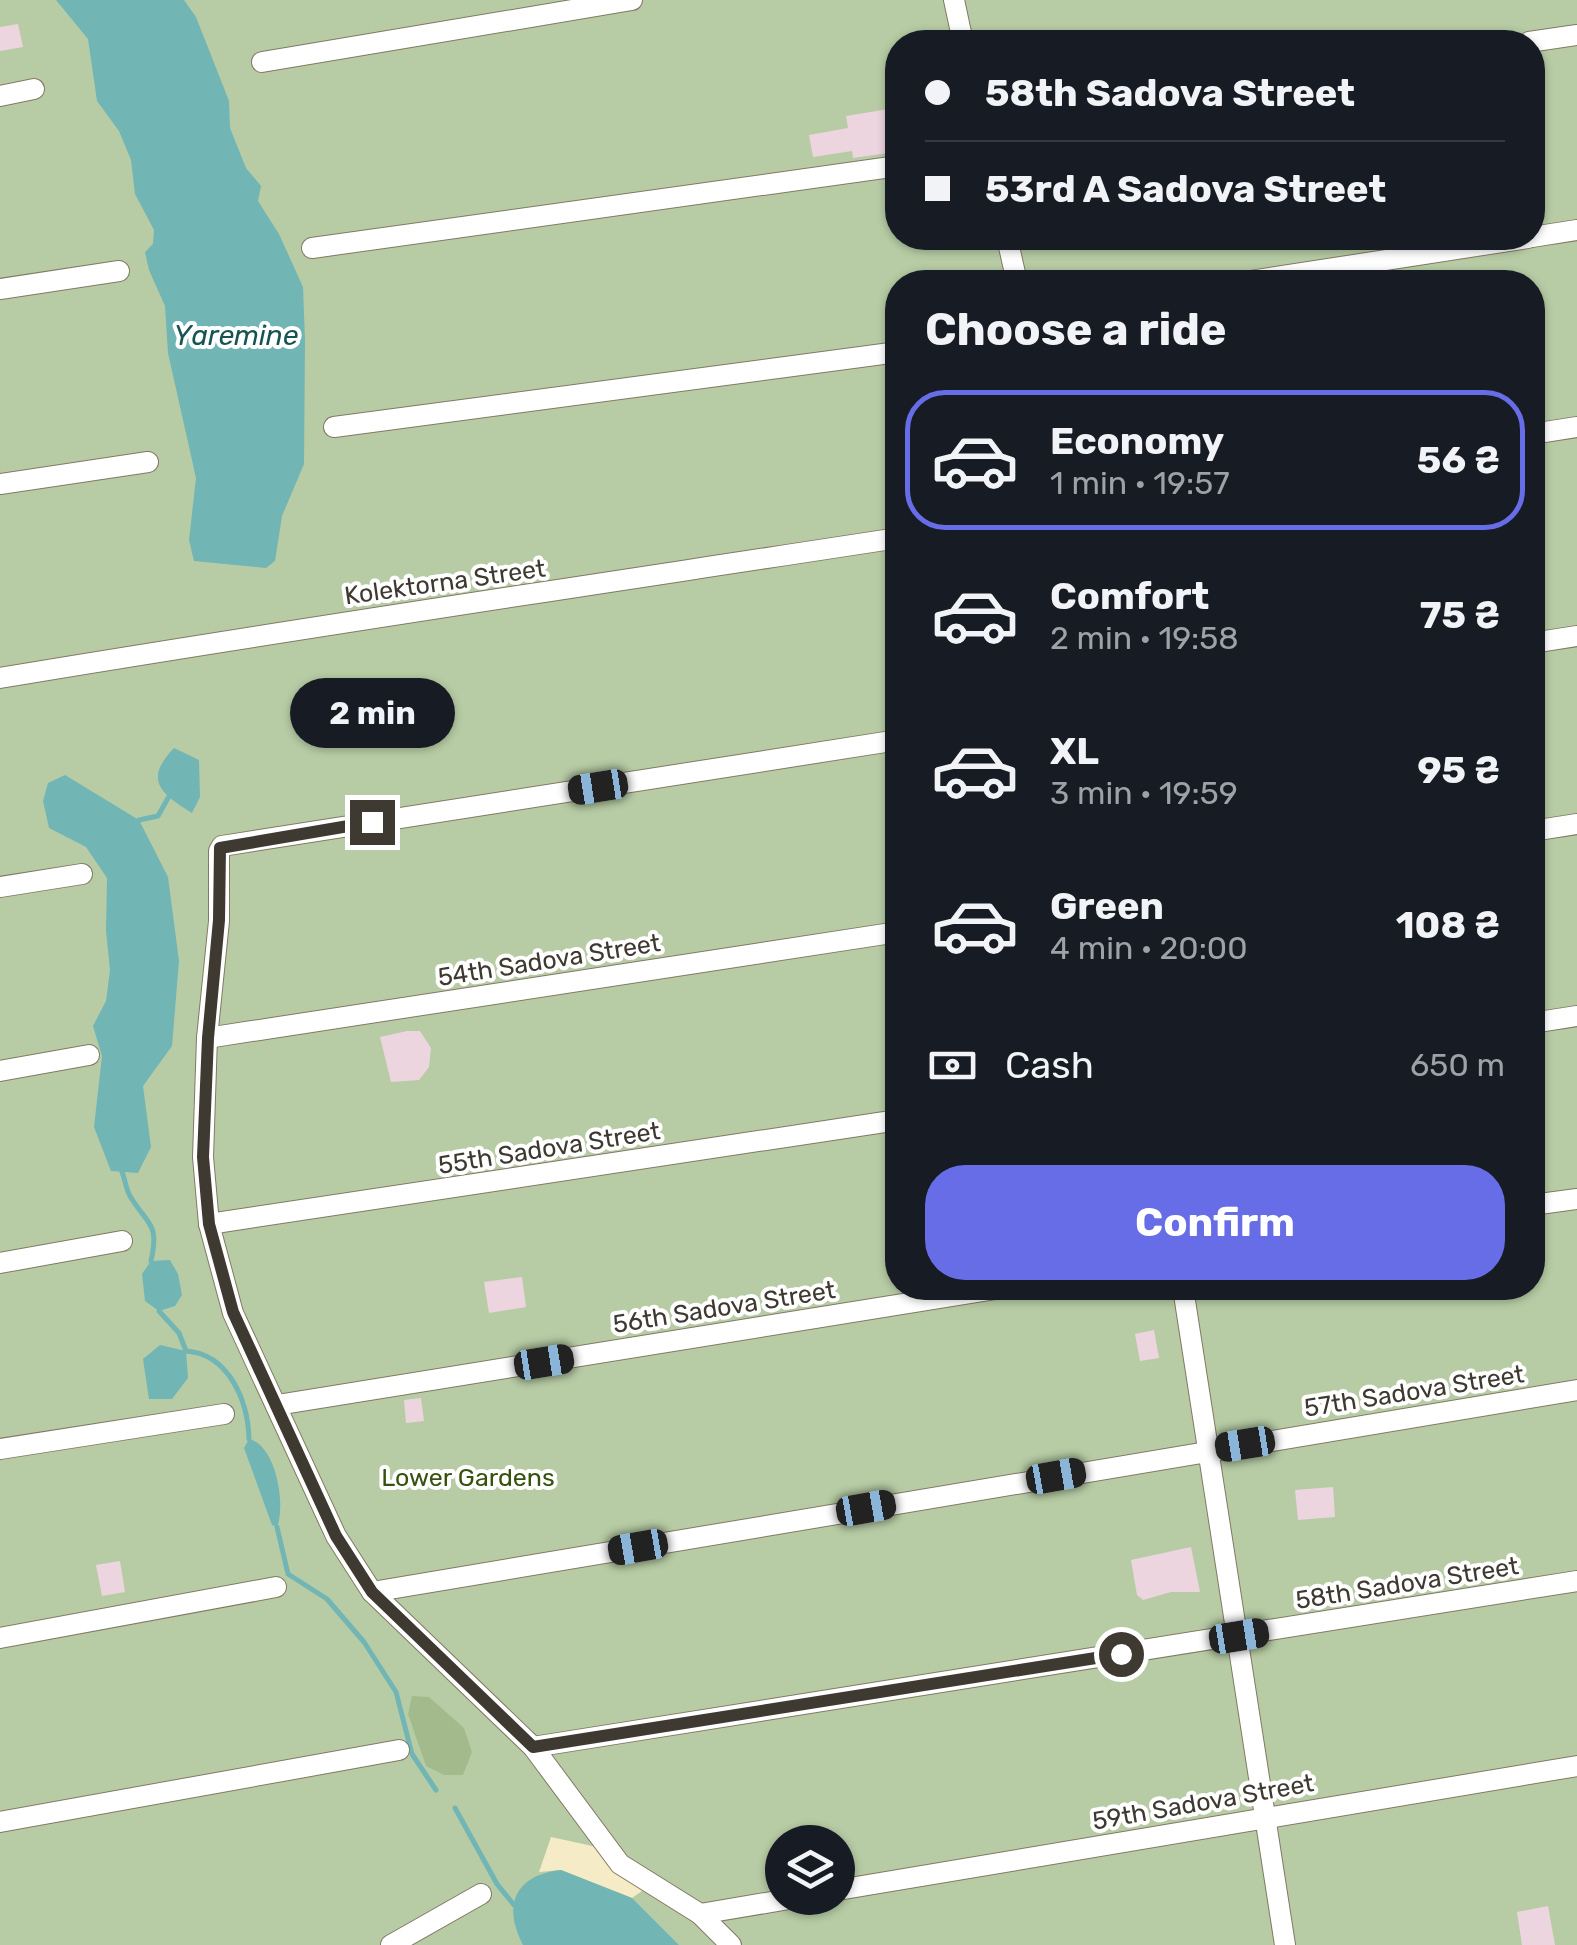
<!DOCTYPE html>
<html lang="en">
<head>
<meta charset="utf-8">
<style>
	body { margin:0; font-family:Rubik,sans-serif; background:#20242c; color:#f1f3f6; height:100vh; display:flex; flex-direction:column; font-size:38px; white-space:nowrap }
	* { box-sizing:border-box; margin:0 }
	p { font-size:32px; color:#9ea1a6 }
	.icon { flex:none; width:55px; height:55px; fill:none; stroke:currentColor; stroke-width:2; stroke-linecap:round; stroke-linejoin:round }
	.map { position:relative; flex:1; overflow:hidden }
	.sheet { position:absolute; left:885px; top:270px; width:660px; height:1030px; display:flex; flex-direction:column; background:#171b24; border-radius:40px; box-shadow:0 2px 8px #0004 }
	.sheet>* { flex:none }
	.banner { position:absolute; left:885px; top:30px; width:660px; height:220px; border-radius:40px; box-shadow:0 2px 8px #0004; display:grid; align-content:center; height:220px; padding:0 40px; background:#171b24 }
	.buttons { position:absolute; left:765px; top:1825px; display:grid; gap:20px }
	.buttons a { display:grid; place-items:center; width:90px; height:90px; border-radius:50%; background:#171b24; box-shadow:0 2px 8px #0004; font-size:50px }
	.end { position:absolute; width:45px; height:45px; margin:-22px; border:12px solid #3e3931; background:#fff; box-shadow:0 0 0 5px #fff }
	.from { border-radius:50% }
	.bubble { position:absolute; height:70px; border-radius:35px; background:#171b24; box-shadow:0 2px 8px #0004; font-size:32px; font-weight:700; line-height:70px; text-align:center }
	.car { position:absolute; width:30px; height:60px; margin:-30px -15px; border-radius:12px; box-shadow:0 0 8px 2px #0007; background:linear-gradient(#222 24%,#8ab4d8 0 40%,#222 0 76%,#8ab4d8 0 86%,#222 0) }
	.banner b { display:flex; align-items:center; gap:35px; height:95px; font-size:38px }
	.banner b+b { border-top:2px solid #363941 }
	.banner i { width:25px; height:25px; background:#f1f3f6 }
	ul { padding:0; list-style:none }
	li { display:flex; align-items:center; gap:30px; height:140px; margin:0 20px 15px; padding:0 20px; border:5px solid transparent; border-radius:40px }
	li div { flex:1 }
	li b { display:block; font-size:38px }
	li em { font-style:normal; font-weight:700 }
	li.on { border-color:#676de6 }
	li>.icon { width:90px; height:90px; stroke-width:1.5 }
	h2 { padding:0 40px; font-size:45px; line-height:120px }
	.pay { display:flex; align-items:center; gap:25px; height:110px; padding:0 40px; font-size:38px }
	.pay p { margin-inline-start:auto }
	.action { display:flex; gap:20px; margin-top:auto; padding:20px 40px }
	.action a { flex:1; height:115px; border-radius:40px; background:#676de6; color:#fff; font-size:40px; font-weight:700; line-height:115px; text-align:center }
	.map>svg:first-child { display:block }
	.green { fill:#b7cca5; fill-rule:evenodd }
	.forest { fill:#a3bb8c }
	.sand { fill:#f5ebc6 }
	.water { fill:#71b5b5 }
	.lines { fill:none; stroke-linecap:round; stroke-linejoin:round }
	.stream { stroke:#71b5b5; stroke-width:5 }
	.building { fill:#edd5e0 }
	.minor-casing { stroke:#837865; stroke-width:22 }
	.minor { stroke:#fff; stroke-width:20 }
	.route { stroke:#3e3931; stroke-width:12 }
	.labels { text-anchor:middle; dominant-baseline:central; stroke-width:8; stroke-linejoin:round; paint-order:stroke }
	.street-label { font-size:25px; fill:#3e3931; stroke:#fff }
	.park-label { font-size:25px; fill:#36520e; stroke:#fff }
	.water-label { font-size:28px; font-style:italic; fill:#185354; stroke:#fff }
</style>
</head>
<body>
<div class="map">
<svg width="1577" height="1945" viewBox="0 0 1577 1945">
	<rect width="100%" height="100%" fill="#fff3de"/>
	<path class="green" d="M0,0H1577V1945H0ZM898,42H1532V238H898ZM898,282H1532V1288H898ZM782,1842H838V1898H782Z"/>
	<polygon class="forest" points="412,1696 429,1697 464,1728 472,1752 463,1775 444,1775 426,1766 408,1714"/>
	<polygon class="sand" points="551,1837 606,1849 646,1888 632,1898 561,1870 539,1872"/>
	<g class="water">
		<polygon points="56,0 184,0 196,17 229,101 230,128 246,168 261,186 258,201 279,234 303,287 305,340 304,464 282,516 275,561 266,568 194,561 189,540 196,478 168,353 165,306 149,270 145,252 153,244 154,230 135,194 131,160 119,131 97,101 88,39"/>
		<path d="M174,748L199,760L200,797L192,813C161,794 143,780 174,748Z"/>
		<polygon points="65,775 139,820 168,877 179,961 172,1046 143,1086 151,1147 138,1173 111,1171 94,1127 102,1056 93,1026 106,1001 110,970 106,931 107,878 86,847 49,828 43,801 48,783"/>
		<polygon points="170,1260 178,1274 182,1295 175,1306 159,1311 145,1301 142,1274 151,1261"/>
		<polygon points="160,1345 186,1351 188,1378 172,1399 149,1399 143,1359"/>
		<path d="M249,1439C276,1445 286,1505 277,1527L272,1525L244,1448Z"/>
		<path d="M561,1870L632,1898L679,1945H523C502,1905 515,1875 561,1870Z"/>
	</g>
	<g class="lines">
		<g class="stream">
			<polyline points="139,820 158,816 168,798"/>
			<path d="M122,1172C125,1179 126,1189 130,1196C147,1225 160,1222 151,1261"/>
			<path d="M159,1311L179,1333L186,1351C229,1354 248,1401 249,1439"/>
			<polyline points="277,1527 288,1574 327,1599 364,1642 396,1692 412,1754 436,1790"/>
			<polyline points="455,1808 497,1884 514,1905"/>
		</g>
	</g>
	<g class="building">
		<polygon points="18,24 23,47 0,51 0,27"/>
		<polygon points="889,109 896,152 853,158 852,151 813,157 809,135 848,128 846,116"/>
		<polygon points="407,1031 420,1031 431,1048 429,1067 419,1080 391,1082 380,1037"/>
		<polygon points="522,1277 526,1307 489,1313 484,1282"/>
		<polygon points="1154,1330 1159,1358 1140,1361 1135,1334"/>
		<polygon points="421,1398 424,1421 406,1423 404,1400"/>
		<polygon points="1333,1487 1335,1517 1298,1520 1295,1490"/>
		<polygon points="1191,1547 1200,1592 1171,1592 1143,1600 1137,1595 1131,1560"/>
		<polygon points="120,1561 125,1592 102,1596 96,1565"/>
		<polygon points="1548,1906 1555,1945 1522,1945 1517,1912"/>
	</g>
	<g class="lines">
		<g class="minor-casing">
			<g id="minor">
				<polyline points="954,0 963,42"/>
				<polyline points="1529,42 1577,35"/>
				<polyline points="262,62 632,0"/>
				<polyline points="0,96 34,89"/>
				<polyline points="1532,237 1577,230"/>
				<polyline points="1007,238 1017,282"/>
				<polyline points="312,248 898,166"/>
				<polyline points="1244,282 1528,238"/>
				<polyline points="0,289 119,271"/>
				<polyline points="334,427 898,352"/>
				<polyline points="1532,434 1577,427"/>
				<polyline points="0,484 148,462"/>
				<polyline points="1532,643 1577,636"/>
				<path d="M0,678C299,628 598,584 898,538"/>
				<polyline points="1532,831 1577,824"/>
				<polyline points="0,887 82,874"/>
				<polyline points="1532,1023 1577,1016"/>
				<polyline points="207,1038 898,932"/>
				<polyline points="0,1071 89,1055"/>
				<polyline points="1532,1205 1577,1199"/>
				<polyline points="209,1224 898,1120"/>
				<polyline points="0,1263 122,1241"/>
				<polyline points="1183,1288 1285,1945"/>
				<polyline points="277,1405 1002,1288"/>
				<polyline points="0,1449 224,1414"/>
				<polyline points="372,1592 1577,1390"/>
				<polyline points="0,1638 276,1587"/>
				<polyline points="533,1747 1577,1581"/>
				<polyline points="0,1822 399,1750"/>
				<polyline points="838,1890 1577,1766"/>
				<polyline points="700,1914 795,1898"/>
				<polyline points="391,1945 481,1894"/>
				<polyline points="731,1945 700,1914 620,1864 533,1747 372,1592 336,1536 233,1313 209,1224 203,1157 207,1038 219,921 219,851 222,846 898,740"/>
			</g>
		</g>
		<use href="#minor" class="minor"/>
	</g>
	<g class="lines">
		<polyline class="route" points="372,822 220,848 219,920 208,1038 203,1157 209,1224 233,1312 336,1536 372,1592 533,1747 1121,1654"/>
	</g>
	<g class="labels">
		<g class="street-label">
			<text transform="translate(445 582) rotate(-8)">Kolektorna Street</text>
			<text transform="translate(549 960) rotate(-9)">54th Sadova Street</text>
			<text transform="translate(549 1148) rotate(-9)">55th Sadova Street</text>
			<text transform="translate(724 1307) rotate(-9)">56th Sadova Street</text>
			<text transform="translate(1414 1391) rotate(-9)">57th Sadova Street</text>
			<text transform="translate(1407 1583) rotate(-9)">58th Sadova Street</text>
			<text transform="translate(1203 1802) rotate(-10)">59th Sadova Street</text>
		</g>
		<g class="park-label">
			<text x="468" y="1477">Lower Gardens</text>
		</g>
		<g class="water-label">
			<text x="236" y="335">Yaremine</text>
		</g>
	</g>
</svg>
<div class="buttons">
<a><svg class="icon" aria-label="layers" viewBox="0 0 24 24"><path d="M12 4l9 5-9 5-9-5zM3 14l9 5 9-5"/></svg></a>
</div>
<i class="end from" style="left:1121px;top:1654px"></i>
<i class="end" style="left:372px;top:822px"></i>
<div class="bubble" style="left:290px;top:678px;width:165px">2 min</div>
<i class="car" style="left:598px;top:787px;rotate:261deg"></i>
<i class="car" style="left:544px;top:1362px;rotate:81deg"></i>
<i class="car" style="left:1245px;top:1444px;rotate:261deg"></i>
<i class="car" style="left:1056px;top:1476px;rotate:80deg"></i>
<i class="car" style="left:866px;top:1508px;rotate:80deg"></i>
<i class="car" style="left:638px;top:1547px;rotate:260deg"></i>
<i class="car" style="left:1239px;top:1636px;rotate:81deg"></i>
<div class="banner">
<b><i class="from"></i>58th Sadova Street</b>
<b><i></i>53rd A Sadova Street</b>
</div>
<section class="sheet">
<h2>Choose a ride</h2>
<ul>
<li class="on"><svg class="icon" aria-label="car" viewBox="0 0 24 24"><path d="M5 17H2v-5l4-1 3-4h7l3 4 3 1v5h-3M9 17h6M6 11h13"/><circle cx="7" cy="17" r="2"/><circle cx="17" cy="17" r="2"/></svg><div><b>Economy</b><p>1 min · 19:57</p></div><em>56 ₴</em></li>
<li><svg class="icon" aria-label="car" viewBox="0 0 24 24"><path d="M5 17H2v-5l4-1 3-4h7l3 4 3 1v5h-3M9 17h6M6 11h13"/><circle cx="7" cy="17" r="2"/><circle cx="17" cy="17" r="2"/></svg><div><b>Comfort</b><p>2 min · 19:58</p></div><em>75 ₴</em></li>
<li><svg class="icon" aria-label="car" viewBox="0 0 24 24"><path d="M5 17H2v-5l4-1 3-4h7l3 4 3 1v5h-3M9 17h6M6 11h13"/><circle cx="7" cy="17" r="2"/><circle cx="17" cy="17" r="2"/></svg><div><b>XL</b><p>3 min · 19:59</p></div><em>95 ₴</em></li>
<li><svg class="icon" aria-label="car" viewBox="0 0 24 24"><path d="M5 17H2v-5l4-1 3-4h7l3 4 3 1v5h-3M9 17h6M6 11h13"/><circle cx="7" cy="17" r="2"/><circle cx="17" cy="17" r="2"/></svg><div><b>Green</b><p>4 min · 20:00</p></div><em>108 ₴</em></li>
</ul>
<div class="pay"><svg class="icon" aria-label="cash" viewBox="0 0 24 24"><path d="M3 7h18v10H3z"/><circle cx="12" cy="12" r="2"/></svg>Cash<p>650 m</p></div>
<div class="action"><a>Confirm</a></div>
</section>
</div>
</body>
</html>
